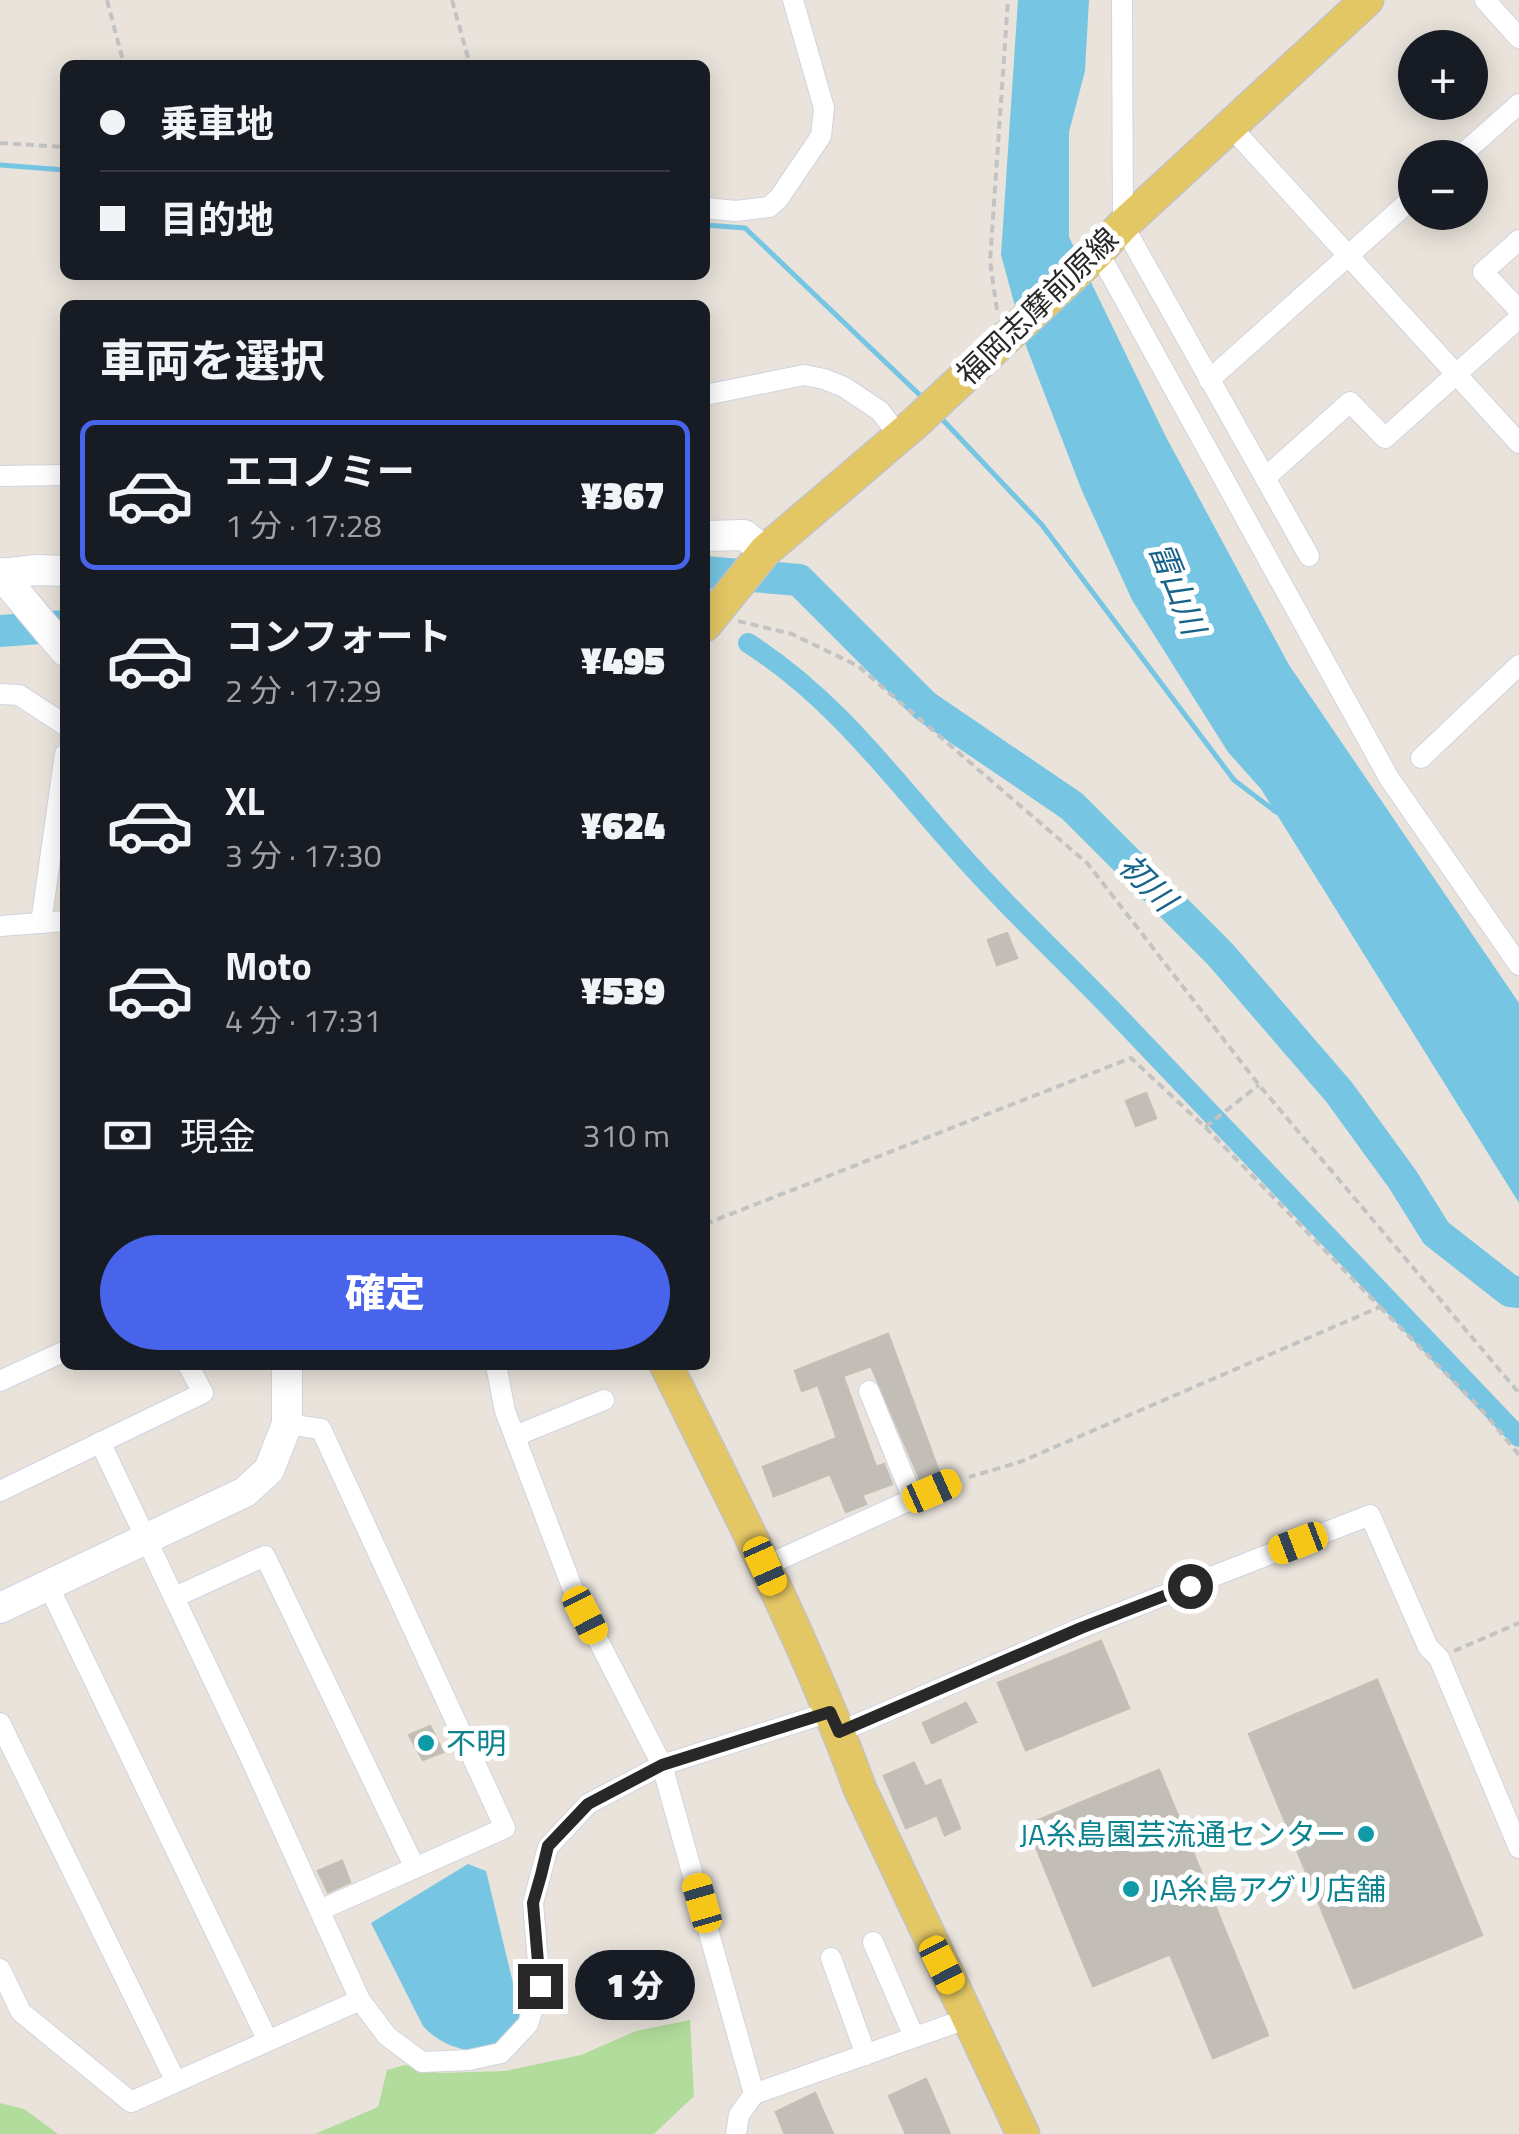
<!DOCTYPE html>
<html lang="ja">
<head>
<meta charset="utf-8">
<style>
	body { margin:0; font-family:"Titillium Web","Noto Sans JP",sans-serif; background:#242831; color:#f1f3f6; height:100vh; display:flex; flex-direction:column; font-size:38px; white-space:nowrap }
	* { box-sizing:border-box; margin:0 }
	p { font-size:32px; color:#9ea1a6 }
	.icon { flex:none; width:55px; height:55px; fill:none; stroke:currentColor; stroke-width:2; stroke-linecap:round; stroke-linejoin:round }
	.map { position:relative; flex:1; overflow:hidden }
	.side { position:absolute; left:60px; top:300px; width:650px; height:1070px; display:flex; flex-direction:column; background:#171b24; border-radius:15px; box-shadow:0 5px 25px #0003 }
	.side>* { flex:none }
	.hud { position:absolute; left:60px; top:60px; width:650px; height:220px; border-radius:15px; box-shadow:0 5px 25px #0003; display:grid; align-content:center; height:220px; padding:0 40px; background:#171b24 }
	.fabs { position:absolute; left:1398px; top:30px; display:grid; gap:20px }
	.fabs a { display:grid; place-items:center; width:90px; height:90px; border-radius:50%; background:#171b24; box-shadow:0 5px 25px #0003; font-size:50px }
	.end { position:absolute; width:45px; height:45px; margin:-22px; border:12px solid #282828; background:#fff; box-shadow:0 0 0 5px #fff }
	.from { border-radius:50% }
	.bubble { position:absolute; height:70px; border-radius:35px; background:#171b24; box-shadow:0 5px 25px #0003; font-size:32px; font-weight:800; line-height:70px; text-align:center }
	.car { position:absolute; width:30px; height:60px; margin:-30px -15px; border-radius:12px; box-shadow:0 0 8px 2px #0007; background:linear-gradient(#f5c518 24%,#345 0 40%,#f5c518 0 76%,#345 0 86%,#f5c518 0) }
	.hud b { display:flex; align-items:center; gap:35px; height:95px; font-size:38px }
	.hud b+b { border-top:2px solid #363941 }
	.hud i { width:25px; height:25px; background:#f1f3f6 }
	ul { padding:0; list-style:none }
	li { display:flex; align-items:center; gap:30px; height:150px; margin:0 20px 15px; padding:0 20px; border:5px solid transparent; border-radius:15px }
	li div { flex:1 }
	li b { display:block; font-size:38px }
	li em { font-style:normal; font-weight:800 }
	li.active { border-color:#4764ea }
	li>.icon { width:90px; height:90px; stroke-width:1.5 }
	h2 { padding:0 40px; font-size:45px; line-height:120px }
	.pay { display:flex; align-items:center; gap:25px; height:110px; padding:0 40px; font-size:38px }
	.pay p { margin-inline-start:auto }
	.button { display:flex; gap:20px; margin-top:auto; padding:20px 40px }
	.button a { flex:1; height:115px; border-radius:60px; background:#4764ea; color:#fff; font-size:40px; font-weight:800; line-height:115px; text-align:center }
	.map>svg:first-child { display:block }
	.green { fill:#b1dc9b }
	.water { fill:#76c5e3 }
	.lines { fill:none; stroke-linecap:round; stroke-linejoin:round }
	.stream { stroke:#76c5e3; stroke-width:5 }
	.canal { stroke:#76c5e3; stroke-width:20 }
	.river { stroke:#76c5e3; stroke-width:32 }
	.building { fill:#c2bdb6; stroke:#c4bfb5; stroke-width:2.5 }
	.street-casing { stroke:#d0d3e0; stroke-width:22 }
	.secondary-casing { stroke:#d0d3e0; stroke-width:32 }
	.primary-casing { stroke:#c3c3c3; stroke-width:35 }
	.path { stroke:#c3c3c3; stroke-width:4; stroke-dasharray:8 5; stroke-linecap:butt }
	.street { stroke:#fff; stroke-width:20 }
	.secondary { stroke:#fff; stroke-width:30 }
	.primary { stroke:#e4c765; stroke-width:32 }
	.route { stroke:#282828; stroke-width:12 }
	.culture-dot { fill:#0f9aa8; stroke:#fff; stroke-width:4 }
	.labels { text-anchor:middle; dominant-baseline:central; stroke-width:10; stroke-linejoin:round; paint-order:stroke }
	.street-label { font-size:30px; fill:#282828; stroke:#fff }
	.culture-label { font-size:30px; fill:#0d838f; stroke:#fff; text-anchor:start }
	.water-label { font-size:32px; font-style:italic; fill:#18638b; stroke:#fff }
</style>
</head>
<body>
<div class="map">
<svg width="1519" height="2134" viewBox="0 0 1519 2134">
	<rect width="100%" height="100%" fill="#e9e3db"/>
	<g class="green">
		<polygon points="690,2020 694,2096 654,2134 315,2134 378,2107 387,2070 405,2065 440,2073 505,2071 581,2055 636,2031"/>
		<polygon points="0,2103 24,2109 58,2134 0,2134"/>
	</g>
	<g class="water">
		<polygon points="1018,0 1089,0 1085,71 1069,132 1069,237 1166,437 1289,665 1519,1003 1519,1203 1261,789 1228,752 1132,600 1082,491 1026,346 1001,255"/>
		<path d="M468,1864L486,1871L521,2016C517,2022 513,2031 508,2037C486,2062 443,2049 423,2026L371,1923Z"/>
	</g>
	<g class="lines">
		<g class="stream">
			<polyline points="0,165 65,170"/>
			<polyline points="705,225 745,228 924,399"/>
			<polyline points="941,418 1042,525 1234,780 1276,812"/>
		</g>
		<path class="canal" d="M748,643C846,705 909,802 988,884C1029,928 1074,970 1116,1014C1250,1154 1385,1295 1519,1437"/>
		<g class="river">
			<polyline points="705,572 799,580 925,706 1072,806 1220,954 1339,1092 1403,1180 1436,1233 1510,1291 1519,1292"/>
			<polyline points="0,631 65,626"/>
		</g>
	</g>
	<g class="building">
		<polygon points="1007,933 1017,958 997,965 988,940"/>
		<polygon points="1146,1093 1156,1118 1136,1126 1126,1101"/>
		<polygon points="888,1334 939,1472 920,1479 871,1366 843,1376 876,1467 884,1464 892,1484 862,1495 866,1504 846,1512 830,1474 774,1496 763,1467 837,1438 818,1385 802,1391 795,1371"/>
		<polygon points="1101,1641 1129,1708 1026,1750 998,1683"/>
		<polygon points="1377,1680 1482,1935 1354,1988 1249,1734"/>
		<polygon points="966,1703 976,1722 932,1743 923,1723"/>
		<polygon points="430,1726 443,1752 423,1760 409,1735"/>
		<polygon points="914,1763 925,1787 940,1780 960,1828 945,1835 937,1815 906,1828 884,1776"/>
		<polygon points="1159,1770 1268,2035 1213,2058 1170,1954 1093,1986 1027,1825"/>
		<polygon points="342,1861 350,1882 328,1892 318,1871"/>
		<polygon points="926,2079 950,2134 906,2134 889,2096"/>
		<polygon points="815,2093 833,2134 785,2134 776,2112"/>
	</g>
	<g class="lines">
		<g class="street-casing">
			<g id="street">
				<polyline points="1122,0 1123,225 1309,556"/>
				<polyline points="1485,0 1519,38"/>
				<polyline points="1231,127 1519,443"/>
				<polyline points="1458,158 1519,104"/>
				<polyline points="705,208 736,211 769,207 779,198 821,136 824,108 793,0"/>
				<polyline points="1519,240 1483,272 1519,310"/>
				<polyline points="1095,255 1105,264 1389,778 1519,965"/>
				<polyline points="1209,380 1415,196"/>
				<polyline points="705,395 804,375 824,379 844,387 880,411 899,436"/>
				<polyline points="0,476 65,475"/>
				<polyline points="1265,478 1350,402 1385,438 1519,318"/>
				<polyline points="0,694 19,695 65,725"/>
				<polyline points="1421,758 1519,665"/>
				<polyline points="41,923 65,754"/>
				<polyline points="0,926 65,921"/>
				<polyline points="496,1365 505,1411 575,1595 662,1765 754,2094"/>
				<polyline points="0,1381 65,1351"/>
				<polyline points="869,1391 913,1499"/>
				<polyline points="287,1424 321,1429 505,1828 320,1910"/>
				<polyline points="515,1436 604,1400"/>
				<polyline points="100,1442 250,1757 360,2000 387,2036 422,2062 469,2060 501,2053 528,2024 540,1986 533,1903 548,1847 588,1804 662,1765 830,1712"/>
				<polyline points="0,1491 203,1393 188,1365"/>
				<polyline points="765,1566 950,1482"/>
				<polyline points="48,1585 268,2041"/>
				<polyline points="175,1597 265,1556 415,1868"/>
				<polyline points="0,1723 176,2082"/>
				<polyline points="839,1732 1081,1628 1370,1515 1428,1647 1439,1658 1519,1848"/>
				<polyline points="873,1942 914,2037"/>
				<polyline points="831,1958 866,2055"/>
				<polyline points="0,1969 21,2012 131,2102 360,2000"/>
				<polyline points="736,2134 739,2115 754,2094 969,2018"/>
			</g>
		</g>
		<g class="secondary-casing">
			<g id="secondary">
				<polyline points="705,536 744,535 765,551"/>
				<polyline points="0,573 65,651"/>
				<polyline points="0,574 36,570 65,571"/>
				<polyline points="0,1608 245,1492 269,1470 287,1424 287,1365"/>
			</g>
		</g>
		<g class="primary-casing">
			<g id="primary">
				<polyline points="705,625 765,551 914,424 1095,255 1123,225 1367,0"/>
				<path d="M666,1365C735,1504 807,1643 860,1789L1023,2134"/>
			</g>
		</g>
		<g class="path">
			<polyline points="107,0 124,65"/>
			<polyline points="452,0 470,65"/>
			<polyline points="0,143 65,147"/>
			<polyline points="997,310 990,261 1008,0"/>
			<polyline points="738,621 792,634 858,666 1088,864 1259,1085 1519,1393"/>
			<polyline points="1205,1127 1259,1085"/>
			<polyline points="705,1224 1131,1058 1205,1127 1380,1307 1020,1462 969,1477"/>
			<polyline points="1380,1307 1482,1410 1519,1455"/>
			<polyline points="1454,1651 1519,1623"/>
		</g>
		<use href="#street" class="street"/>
		<use href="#secondary" class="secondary"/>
		<use href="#primary" class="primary"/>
	</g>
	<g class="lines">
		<polyline class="route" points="540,1986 533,1903 541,1875 548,1846 588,1804 662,1765 830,1712 839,1732 1081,1628 1190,1586"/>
	</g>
	<g class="culture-dot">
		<circle cx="426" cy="1743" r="10"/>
		<circle cx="1366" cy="1834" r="10"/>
		<circle cx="1131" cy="1889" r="10"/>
	</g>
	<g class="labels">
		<g class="street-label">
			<text transform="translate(1037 306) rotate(-44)">福岡志摩前原線</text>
		</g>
		<g class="culture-label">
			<text x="446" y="1743">不明</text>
			<text x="1346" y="1834" text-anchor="end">JA糸島園芸流通センター</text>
			<text x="1151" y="1889">JA糸島アグリ店舗</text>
		</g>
		<g class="water-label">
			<text transform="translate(1178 588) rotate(68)">雷山川</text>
			<text transform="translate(1148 882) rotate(45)">初川</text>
		</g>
	</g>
</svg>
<div class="fabs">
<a>+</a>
<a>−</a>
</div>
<i class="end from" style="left:1190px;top:1586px"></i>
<i class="end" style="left:540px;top:1986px"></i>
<div class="bubble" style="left:575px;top:1950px;width:120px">1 分</div>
<i class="car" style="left:932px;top:1491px;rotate:66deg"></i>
<i class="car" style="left:1298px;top:1543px;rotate:249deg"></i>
<i class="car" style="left:765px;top:1566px;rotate:156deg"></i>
<i class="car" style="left:585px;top:1615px;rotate:153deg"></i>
<i class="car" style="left:702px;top:1903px;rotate:344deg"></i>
<i class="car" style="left:942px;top:1965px;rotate:153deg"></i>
<div class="hud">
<b><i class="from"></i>乗車地</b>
<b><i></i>目的地</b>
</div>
<section class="side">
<h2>車両を選択</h2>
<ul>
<li class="active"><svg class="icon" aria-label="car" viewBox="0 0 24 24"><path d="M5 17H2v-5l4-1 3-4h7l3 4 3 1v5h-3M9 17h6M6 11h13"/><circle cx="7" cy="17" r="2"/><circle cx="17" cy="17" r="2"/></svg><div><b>エコノミー</b><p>1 分 · 17:28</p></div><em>¥367</em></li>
<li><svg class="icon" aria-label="car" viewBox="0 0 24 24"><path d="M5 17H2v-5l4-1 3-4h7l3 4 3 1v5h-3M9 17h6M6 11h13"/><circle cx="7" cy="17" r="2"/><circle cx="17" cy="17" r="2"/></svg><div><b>コンフォート</b><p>2 分 · 17:29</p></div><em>¥495</em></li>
<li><svg class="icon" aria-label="car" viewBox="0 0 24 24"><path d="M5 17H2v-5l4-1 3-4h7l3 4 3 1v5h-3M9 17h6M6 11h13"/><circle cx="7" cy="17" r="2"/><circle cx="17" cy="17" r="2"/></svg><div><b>XL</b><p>3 分 · 17:30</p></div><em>¥624</em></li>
<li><svg class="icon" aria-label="car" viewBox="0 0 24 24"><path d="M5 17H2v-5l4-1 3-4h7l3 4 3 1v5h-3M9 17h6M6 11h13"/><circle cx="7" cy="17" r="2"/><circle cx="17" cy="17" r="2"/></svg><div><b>Moto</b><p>4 分 · 17:31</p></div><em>¥539</em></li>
</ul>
<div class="pay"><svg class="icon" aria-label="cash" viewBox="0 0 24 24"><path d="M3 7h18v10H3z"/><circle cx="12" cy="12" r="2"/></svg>現金<p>310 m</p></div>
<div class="button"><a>確定</a></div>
</section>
</div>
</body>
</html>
